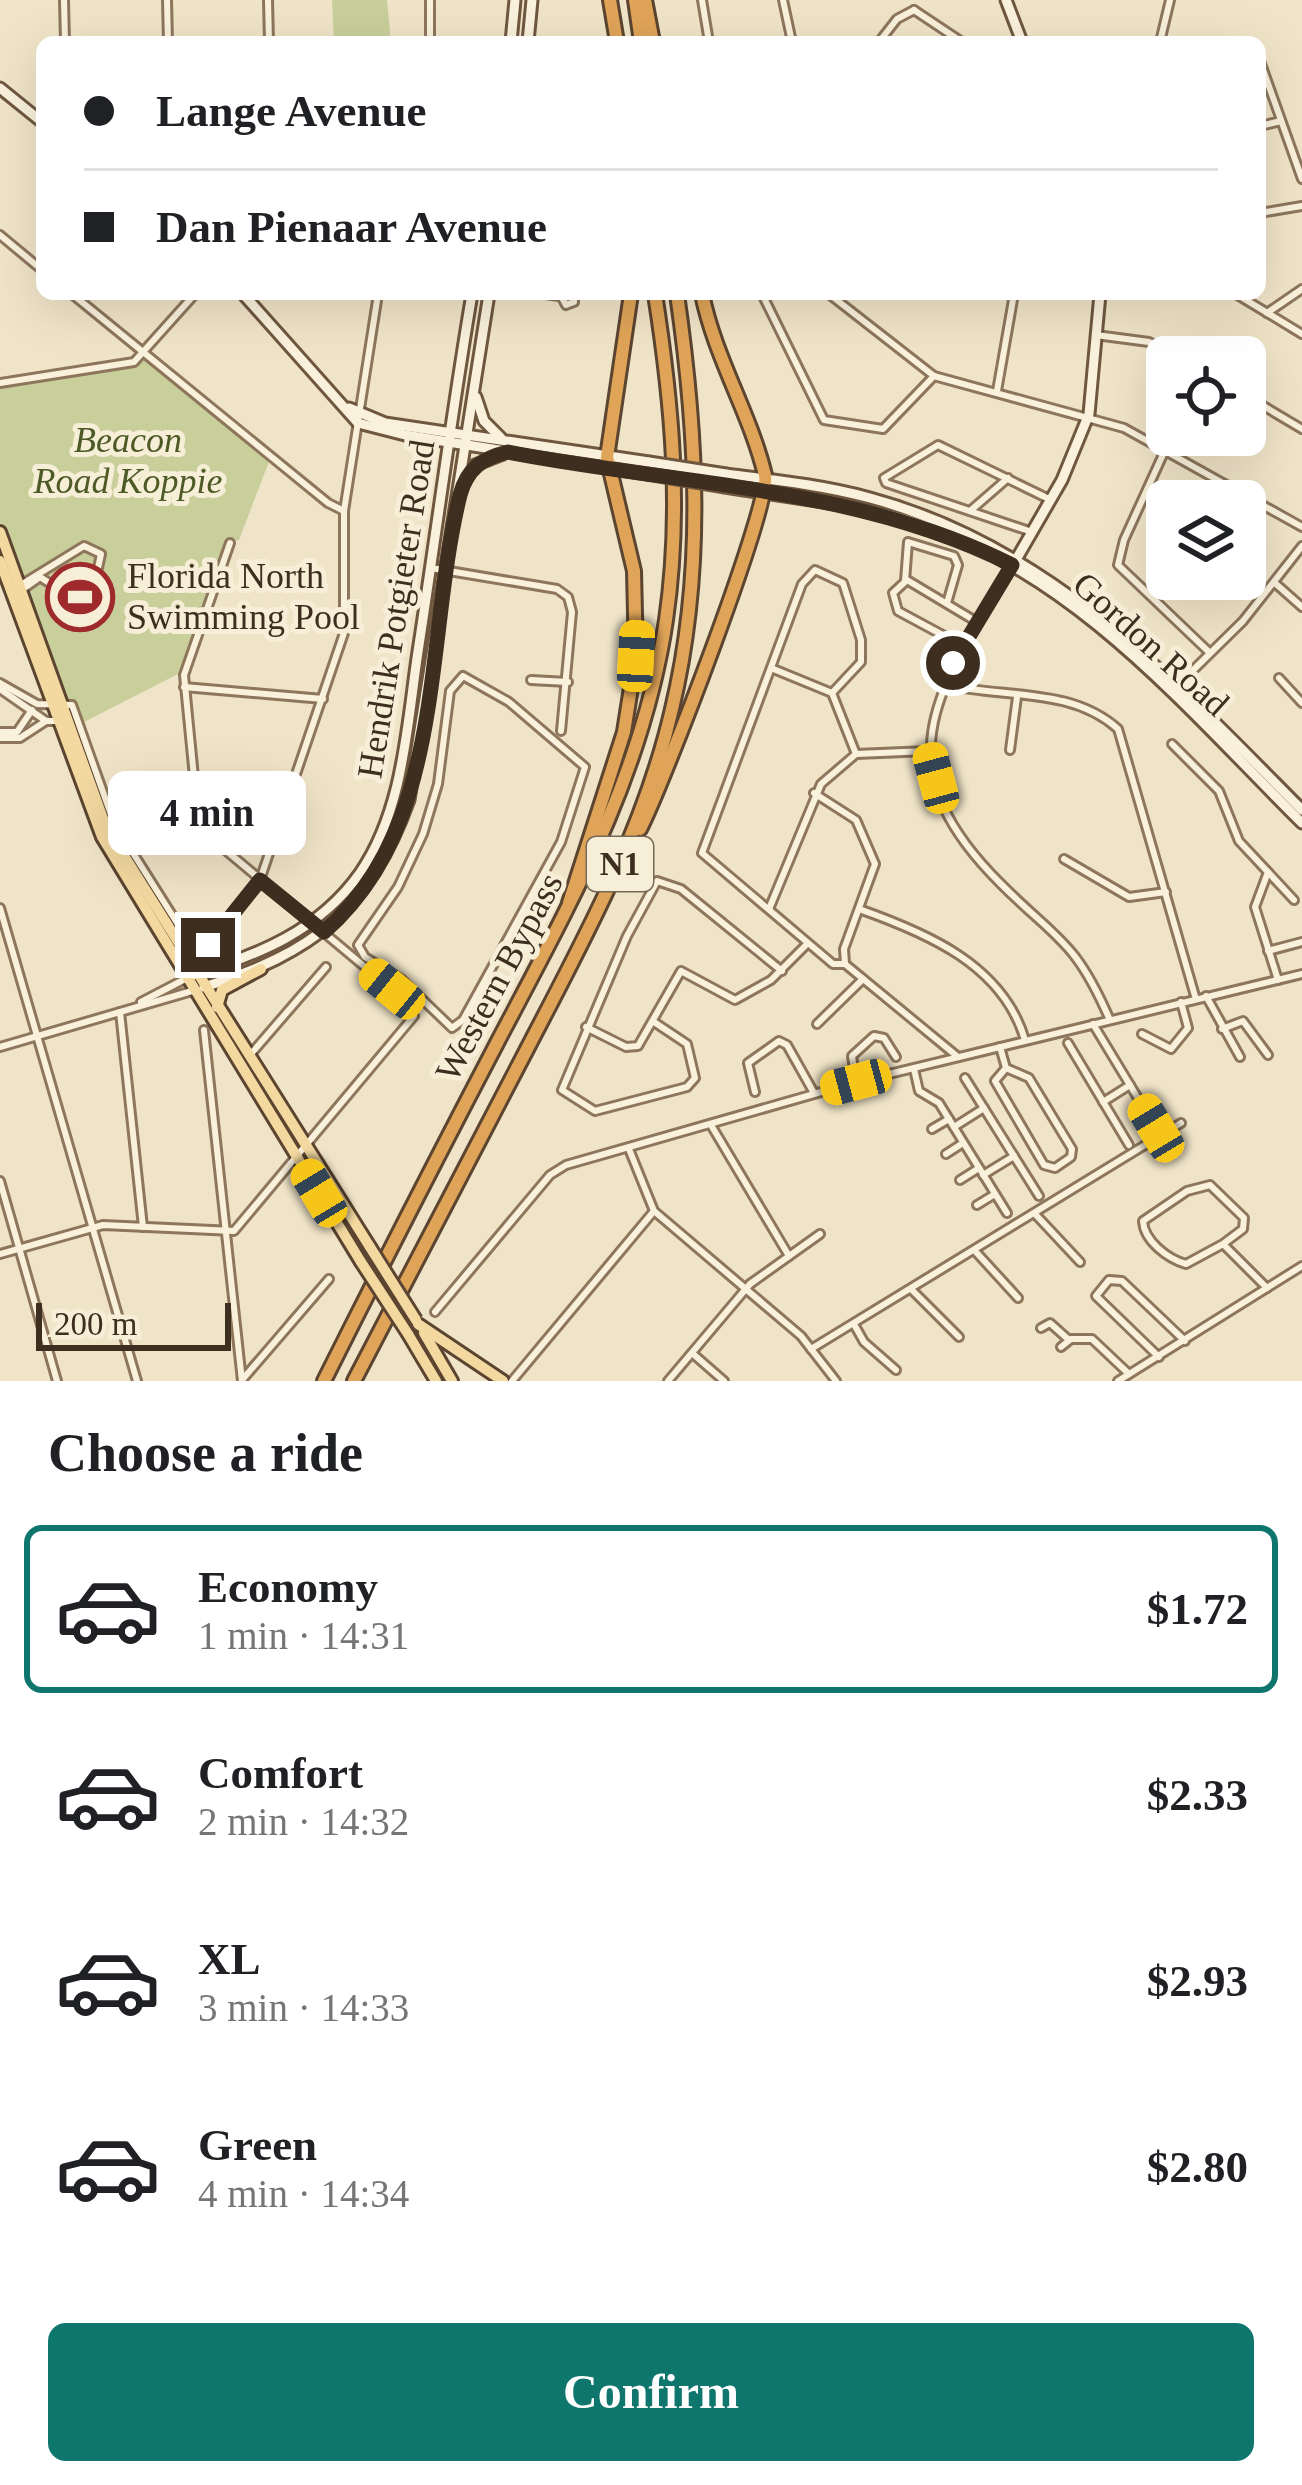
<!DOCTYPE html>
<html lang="en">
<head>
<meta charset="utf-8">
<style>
	body { margin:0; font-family:Georgia,serif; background:#f6f6f6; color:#202124; height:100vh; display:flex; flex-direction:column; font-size:45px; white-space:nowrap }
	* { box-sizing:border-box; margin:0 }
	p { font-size:39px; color:#757577 }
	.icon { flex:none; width:66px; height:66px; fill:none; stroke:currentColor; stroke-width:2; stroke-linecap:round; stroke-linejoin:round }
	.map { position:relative; height:1381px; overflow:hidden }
	.sheet { display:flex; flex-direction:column; background:#fff; flex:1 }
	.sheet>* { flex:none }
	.top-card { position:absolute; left:36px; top:36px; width:1230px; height:264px; border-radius:18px; box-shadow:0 12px 48px #0002; display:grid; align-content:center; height:264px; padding:0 48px; background:#fff }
	.buttons { position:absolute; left:1146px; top:336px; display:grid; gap:24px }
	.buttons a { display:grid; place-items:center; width:120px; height:120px; border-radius:18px; background:#fff; box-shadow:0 12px 48px #0002; font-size:60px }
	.scale { position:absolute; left:36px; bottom:30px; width:195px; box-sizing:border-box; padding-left:12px; border:6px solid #3d2e20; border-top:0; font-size:33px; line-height:42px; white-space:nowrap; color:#3d2e20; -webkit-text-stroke:9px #f7eed8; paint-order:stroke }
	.end { position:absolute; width:54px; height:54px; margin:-27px; border:15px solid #3d2e20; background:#fff; box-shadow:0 0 0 6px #fff }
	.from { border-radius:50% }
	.bubble { position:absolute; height:84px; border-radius:18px; background:#fff; box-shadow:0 12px 48px #0002; font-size:39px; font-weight:600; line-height:84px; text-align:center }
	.car { position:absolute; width:36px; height:72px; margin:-36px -18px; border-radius:15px; box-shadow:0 0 9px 3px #0007; background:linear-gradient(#f5c518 24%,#345 0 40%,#f5c518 0 76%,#345 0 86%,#f5c518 0) }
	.top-card b { display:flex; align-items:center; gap:42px; height:114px; font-size:45px }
	.top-card b+b { border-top:3px solid #e0e0e0 }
	.top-card i { width:30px; height:30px; background:#202124 }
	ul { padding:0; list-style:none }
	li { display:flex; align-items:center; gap:36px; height:168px; margin:0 24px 18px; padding:0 24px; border:6px solid transparent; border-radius:18px }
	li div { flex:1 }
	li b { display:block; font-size:45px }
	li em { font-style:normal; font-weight:600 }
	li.selected { border-color:#0f766e }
	li>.icon { width:108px; height:108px; stroke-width:1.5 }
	h2 { padding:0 48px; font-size:54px; line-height:144px }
	.primary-button { display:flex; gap:24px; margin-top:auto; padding:24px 48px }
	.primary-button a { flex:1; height:138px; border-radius:18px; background:#0f766e; color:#fff; font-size:48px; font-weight:600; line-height:138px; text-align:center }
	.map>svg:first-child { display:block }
	.green { fill:#c9cf9b }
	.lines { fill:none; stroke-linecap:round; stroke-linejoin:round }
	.street-casing { stroke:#8d765c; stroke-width:12 }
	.secondary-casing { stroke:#6f573f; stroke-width:15 }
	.primary-casing { stroke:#5b4430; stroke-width:16 }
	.highway-casing { stroke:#5b4430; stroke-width:18 }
	.street { stroke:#faf1dc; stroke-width:6 }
	.secondary { stroke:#faf1dc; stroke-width:9 }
	.primary { stroke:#f3d9a0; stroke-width:10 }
	.highway { stroke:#e0a458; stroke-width:12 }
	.secondary-bridge-casing { stroke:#6f573f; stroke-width:15; stroke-linecap:butt }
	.primary-bridge-casing { stroke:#5b4430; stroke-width:16; stroke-linecap:butt }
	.secondary-bridge { stroke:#faf1dc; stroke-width:9 }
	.primary-bridge { stroke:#f3d9a0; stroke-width:10 }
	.route { stroke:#3d2e20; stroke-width:15 }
	.labels { text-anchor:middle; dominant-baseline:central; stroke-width:10; stroke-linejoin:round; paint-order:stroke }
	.shield { fill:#f7eed8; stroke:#756857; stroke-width:3 }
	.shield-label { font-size:33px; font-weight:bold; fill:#3d2e20 }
	.park-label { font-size:36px; font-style:italic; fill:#4d5a26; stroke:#f7eed8 }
	.poi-label { font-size:36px; fill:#3d2e20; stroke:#f7eed8; text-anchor:start }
	.street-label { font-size:36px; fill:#3d2e20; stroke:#f7eed8 }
</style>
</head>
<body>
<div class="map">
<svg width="1302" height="1381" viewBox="0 0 1302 1381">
	<rect width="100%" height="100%" fill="#f0e4c8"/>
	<g class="green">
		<polygon points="332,0 387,0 391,42 334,42"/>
		<polygon points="145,357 270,459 239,540 228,542 182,672 82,723 74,704 63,700 0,522 0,386 123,368"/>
	</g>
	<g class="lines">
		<g class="street-casing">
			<g id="street">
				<polyline points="64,0 65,42"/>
				<polyline points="167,0 168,42"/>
				<polyline points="268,0 269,42"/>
				<polyline points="702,0 709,42"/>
				<polyline points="783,0 792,42"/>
				<polyline points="914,10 962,42"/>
				<polyline points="430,42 430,0"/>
				<polyline points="879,42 897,19 914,10"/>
				<polyline points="1160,42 1170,0"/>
				<polyline points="1260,61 1302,179"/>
				<polyline points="1260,126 1281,121"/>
				<polyline points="1260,213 1302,206"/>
				<polyline points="0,235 42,270"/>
				<polyline points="72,294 328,503 344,511"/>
				<polyline points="545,294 559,296"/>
				<polyline points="560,294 566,305 574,302 574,294"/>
				<polyline points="762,294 824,420 883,429 934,376"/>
				<polyline points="829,294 934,376 1124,428 1302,527"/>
				<polyline points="1236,294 1302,334"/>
				<polyline points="1267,313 1302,289"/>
				<polyline points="1096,335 1149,342 1178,357"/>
				<polyline points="0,383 134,362 195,294"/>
				<polyline points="997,391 1014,294"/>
				<polyline points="1245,395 1302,429"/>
				<polyline points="1166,448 1124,540 1118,565 1210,653"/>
				<polyline points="970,511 1008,478"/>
				<polyline points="1032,532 886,483 884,478 938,445 1051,500"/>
				<path d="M1012,565C941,688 877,761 1001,884C1057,940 1075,940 1109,1018"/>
				<polyline points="431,568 557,589 568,597 572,612 561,731"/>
				<polyline points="905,581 908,542 954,556 958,565 947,603"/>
				<polyline points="1276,584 1302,607"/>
				<polyline points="19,586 84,546 101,554 98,568 60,590 40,577 23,589"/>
				<polyline points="963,646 898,611 893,593 907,580 977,622"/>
				<polyline points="771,668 832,693 856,754"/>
				<polygon points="463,676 509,702 585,767 561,842 463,1020 452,1028 401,979 365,957 358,945 398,887 423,834 438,784 450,691"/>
				<polyline points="1279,678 1302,703"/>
				<polyline points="531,680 568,682"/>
				<polyline points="0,683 37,704 72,705 114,823 189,942 198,949 206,947 260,880 344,633 344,511 378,294"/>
				<path d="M943,684C1003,699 1070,686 1118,729L1195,996"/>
				<polyline points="1177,686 1243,621 1302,546"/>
				<polyline points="184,687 323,699"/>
				<polyline points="0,689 46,721 58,721"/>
				<polyline points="832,693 861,662 861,640 843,583 815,570 802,584 702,853 833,964 845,964"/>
				<polyline points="0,732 17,732 32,710"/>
				<polyline points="0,738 20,738 46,721"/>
				<polyline points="1172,744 1219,791 1239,841 1294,900"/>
				<polyline points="1010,750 1017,697"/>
				<polyline points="814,793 856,820 875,864 844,949 845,964 958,1057"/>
				<polyline points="1064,859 1129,897 1166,892"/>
				<polyline points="1268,872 1255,907 1278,980"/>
				<polyline points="0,908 137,1381"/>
				<polyline points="769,909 821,784 856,754 928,751"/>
				<path d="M859,909C927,933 1003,965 1025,1040"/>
				<polyline points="1268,951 1302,942"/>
				<polyline points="1206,996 1240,1057"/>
				<polyline points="141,1002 187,978"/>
				<polyline points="120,1012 143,1227"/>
				<polyline points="654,1022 687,1044 695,1078 687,1087 595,1111 562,1090 627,936 657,881 681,889 782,971"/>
				<polyline points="817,1024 863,979"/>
				<polyline points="1093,1024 1156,1128"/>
				<polyline points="586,1027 626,1047 638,1046 681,971 735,1000 771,980 807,944"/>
				<polyline points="1222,1029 1243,1021 1268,1055"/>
				<polyline points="204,1030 242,1381"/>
				<polyline points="1142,1034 1171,1049 1188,1028 1181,1002"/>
				<polyline points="1068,1043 1129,1145"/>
				<polyline points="0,1047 192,991"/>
				<polyline points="1000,1047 1006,1068 995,1081 1044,1165 1055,1168 1071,1157 1072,1149 1029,1078 1006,1068"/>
				<polyline points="250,1055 326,967"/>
				<polyline points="914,1069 919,1091 939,1103 1007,1213"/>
				<polyline points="965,1078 1039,1196"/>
				<polyline points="856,1082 852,1056 874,1036 884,1038 896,1057"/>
				<polyline points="755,1092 748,1063 779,1041 787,1045 814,1093"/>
				<polyline points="1103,1102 1130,1085"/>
				<polyline points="711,1125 789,1256"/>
				<polyline points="954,1127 984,1108"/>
				<polyline points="932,1129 949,1119"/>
				<polyline points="629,1149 654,1211 801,1336 836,1381"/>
				<polyline points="946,1154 963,1143"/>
				<polyline points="983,1175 1014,1156"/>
				<polyline points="960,1180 979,1168"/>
				<polyline points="0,1181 57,1381"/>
				<polyline points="977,1205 995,1194"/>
				<polyline points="1036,1215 1080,1262"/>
				<path d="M1223,1244L1243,1229L1244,1218L1210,1185L1187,1191L1143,1221C1144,1241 1168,1259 1186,1264L1223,1244L1267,1288"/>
				<polyline points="976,1252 1018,1298"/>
				<polyline points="0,1254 103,1225 234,1231 414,1016 408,1003 199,828 184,675 230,543"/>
				<polyline points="913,1291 959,1337"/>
				<polyline points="435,1312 550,1175 566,1165 856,1082 1302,974"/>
				<polyline points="855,1326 864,1342 896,1370"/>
				<polyline points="1041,1328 1050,1323 1069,1340"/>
				<polyline points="1061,1347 1071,1339 1092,1339 1129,1374"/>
				<polyline points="811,1349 1181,1123"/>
				<polyline points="692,1353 724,1381"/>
				<polyline points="1159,1357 1096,1296 1109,1280 1122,1281 1185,1341"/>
				<polyline points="242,1380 329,1279"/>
				<polyline points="512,1381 654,1211"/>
				<polyline points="668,1381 750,1284 820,1234"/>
				<polyline points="1118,1381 1302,1266"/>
			</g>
		</g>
		<g class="secondary-casing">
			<g id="secondary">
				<polyline points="1006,0 1022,42"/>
				<polyline points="511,42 515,0"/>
				<polyline points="528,42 532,0"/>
				<polyline points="0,88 42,122"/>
				<polyline points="243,294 358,423 405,435 647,474"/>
				<polyline points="476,397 484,421 501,438"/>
				<polyline points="349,408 385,423 649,462"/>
				<path d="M726,474C774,480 823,485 870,498C1052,547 1174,681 1302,810"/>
				<polyline points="462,486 475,465 503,454"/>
				<path d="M725,487C792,498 859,504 923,525C1079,577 1189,711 1302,823"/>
				<polyline points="1017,558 1062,480 1089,414 1100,294"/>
				<path d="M193,975C258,955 319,931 360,873C405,808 407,720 419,645C437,528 452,411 472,294"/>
				<path d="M204,987C314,953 369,910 409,800L489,294"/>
			</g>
		</g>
		<g class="primary-casing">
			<g id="primary">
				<polyline points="0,532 106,827 370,1247"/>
				<polyline points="0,561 102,837 361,1262"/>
				<polyline points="187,956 215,968"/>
				<polyline points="217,1007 222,990 261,969"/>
				<polyline points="418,1324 503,1381"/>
				<polyline points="424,1333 452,1381"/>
				<polyline points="408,1334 436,1381"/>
			</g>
		</g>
		<g class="highway-casing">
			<g id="highway">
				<polyline points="610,0 617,42"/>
				<polyline points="635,0 641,42"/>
				<polyline points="645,0 653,42"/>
				<path d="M640,829C661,789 772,502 765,475C750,413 715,358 702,294"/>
				<polyline points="569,903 624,732 636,656 634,571 607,457 631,294"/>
				<path d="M324,1381C381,1267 439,1154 498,1041C570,904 643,776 666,620C682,510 672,403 655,294"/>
				<path d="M354,1381C411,1271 469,1161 526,1051C583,941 644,831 672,709C705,571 697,433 677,294"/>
			</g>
		</g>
		<use href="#street" class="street"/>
		<use href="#secondary" class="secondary"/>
		<use href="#primary" class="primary"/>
		<use href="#highway" class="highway"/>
		<g class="secondary-bridge-casing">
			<g id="secondary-bridge">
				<polyline points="649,462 726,474"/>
				<polyline points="647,474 725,487"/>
			</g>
		</g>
		<g class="primary-bridge-casing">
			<g id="primary-bridge">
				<polyline points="370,1247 416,1320"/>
				<polyline points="361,1262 408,1334"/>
			</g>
		</g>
		<use href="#secondary-bridge" class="secondary-bridge"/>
		<use href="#primary-bridge" class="primary-bridge"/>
	</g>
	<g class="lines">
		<path class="route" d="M208,945L260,880L324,932C447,825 424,641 460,495C467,469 482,458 508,452C677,485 856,486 1012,565L953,663"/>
	</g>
	<defs>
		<g id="stadium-ring" transform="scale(3.45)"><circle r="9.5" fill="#f7eed8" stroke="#9e2a2b" stroke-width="1.5"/><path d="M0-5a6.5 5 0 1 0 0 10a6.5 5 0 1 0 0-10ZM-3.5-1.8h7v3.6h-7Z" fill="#9e2a2b"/></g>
	</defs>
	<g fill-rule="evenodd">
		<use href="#stadium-ring" x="80" y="597"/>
	</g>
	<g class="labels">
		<rect class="shield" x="587" y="837" width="66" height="54" rx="9"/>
		<g class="shield-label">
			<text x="620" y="864">N1</text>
		</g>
		<g class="park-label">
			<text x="128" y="440">Beacon<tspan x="128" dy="41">Road Koppie</tspan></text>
		</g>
		<g class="poi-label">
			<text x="127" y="576">Florida North<tspan x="127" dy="41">Swimming Pool</tspan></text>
		</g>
		<g class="street-label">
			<text transform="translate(396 609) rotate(-81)">Hendrik Potgieter Road</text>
			<text transform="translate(1151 644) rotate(42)">Gordon Road</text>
			<text transform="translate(499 977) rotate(-62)">Western Bypass</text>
		</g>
	</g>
</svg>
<div class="buttons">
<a><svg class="icon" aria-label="locate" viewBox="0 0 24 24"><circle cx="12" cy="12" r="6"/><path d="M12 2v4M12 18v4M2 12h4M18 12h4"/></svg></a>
<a><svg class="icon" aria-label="layers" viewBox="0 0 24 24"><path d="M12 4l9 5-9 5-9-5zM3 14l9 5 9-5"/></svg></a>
</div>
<div class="scale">200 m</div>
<i class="end from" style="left:953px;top:663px"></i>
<i class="end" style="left:208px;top:945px"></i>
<div class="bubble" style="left:108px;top:771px;width:198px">4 min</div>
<i class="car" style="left:636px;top:656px;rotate:3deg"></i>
<i class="car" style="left:936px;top:778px;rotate:345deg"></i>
<i class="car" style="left:392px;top:989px;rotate:309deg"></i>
<i class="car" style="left:856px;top:1082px;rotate:255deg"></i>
<i class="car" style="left:1156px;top:1128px;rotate:329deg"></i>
<i class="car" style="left:319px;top:1193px;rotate:329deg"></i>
<div class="top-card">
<b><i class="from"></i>Lange Avenue</b>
<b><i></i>Dan Pienaar Avenue</b>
</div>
</div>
<section class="sheet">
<h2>Choose a ride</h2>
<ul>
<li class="selected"><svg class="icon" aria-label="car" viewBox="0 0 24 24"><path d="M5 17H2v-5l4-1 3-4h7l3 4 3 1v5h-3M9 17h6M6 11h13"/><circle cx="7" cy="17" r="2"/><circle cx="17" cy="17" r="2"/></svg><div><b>Economy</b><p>1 min · 14:31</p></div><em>$1.72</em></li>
<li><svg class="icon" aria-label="car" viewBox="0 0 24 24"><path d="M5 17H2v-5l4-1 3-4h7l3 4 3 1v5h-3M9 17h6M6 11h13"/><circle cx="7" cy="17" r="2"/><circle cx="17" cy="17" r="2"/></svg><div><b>Comfort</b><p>2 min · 14:32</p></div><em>$2.33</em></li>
<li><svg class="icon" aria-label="car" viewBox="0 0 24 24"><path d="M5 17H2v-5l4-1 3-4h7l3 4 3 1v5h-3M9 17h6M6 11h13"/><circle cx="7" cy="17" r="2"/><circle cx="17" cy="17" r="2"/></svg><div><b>XL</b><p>3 min · 14:33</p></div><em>$2.93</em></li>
<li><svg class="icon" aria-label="car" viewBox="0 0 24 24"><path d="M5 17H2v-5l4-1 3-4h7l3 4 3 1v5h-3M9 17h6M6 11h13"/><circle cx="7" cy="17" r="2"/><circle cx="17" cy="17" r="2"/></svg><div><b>Green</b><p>4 min · 14:34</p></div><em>$2.80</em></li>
</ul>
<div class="primary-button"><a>Confirm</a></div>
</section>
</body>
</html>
